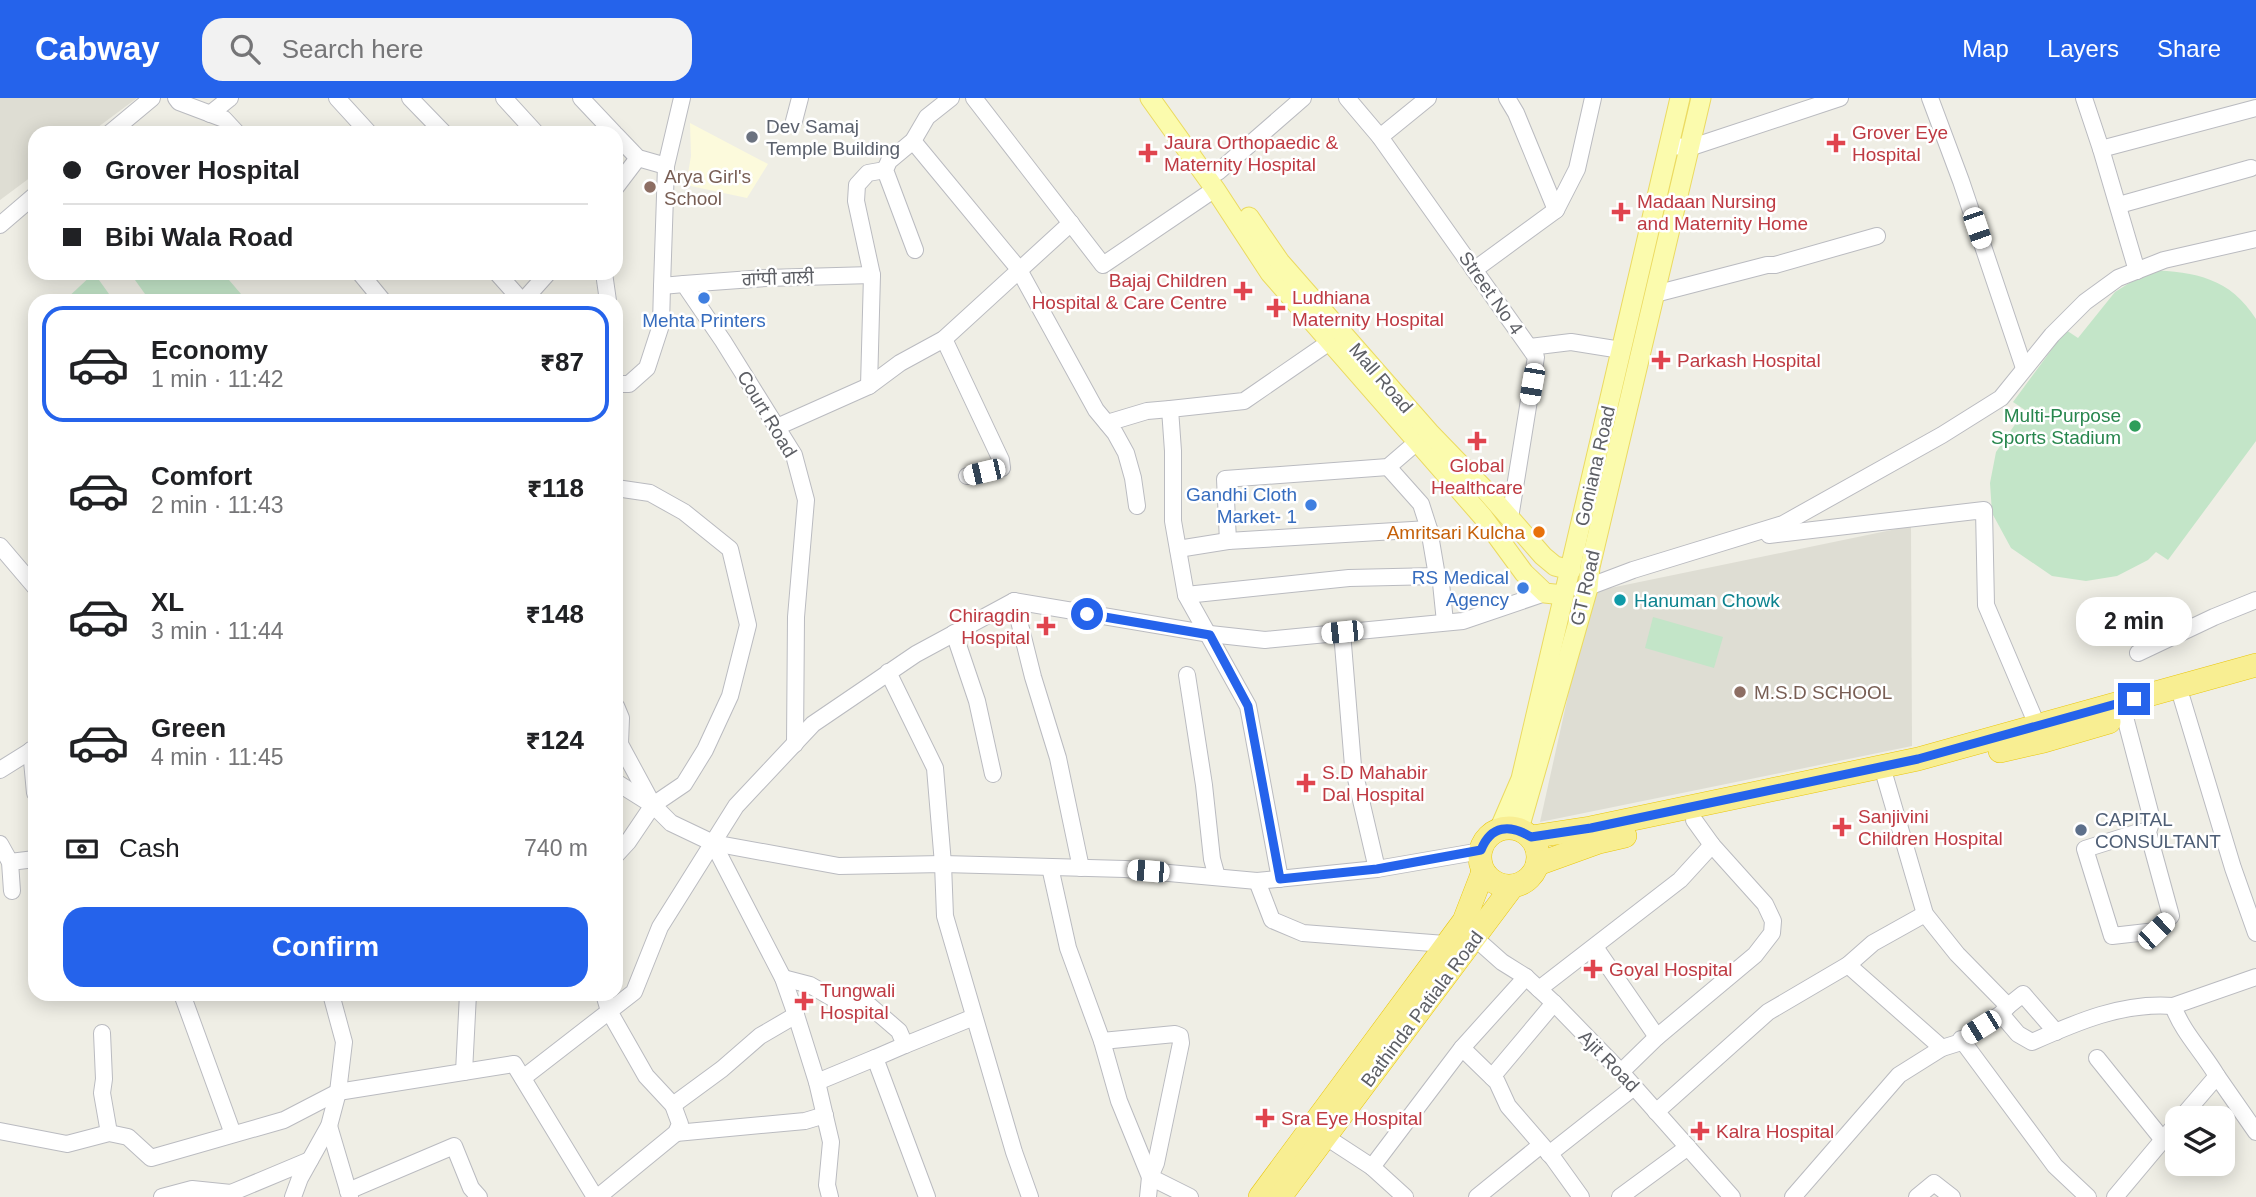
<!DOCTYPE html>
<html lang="en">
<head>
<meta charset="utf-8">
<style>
	body { margin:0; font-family:Helvetica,"Noto Sans Gurmukhi",sans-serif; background:#f2f2f2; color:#202124; height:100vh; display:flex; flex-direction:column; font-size:26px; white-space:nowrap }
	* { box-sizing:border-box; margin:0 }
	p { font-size:23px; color:#757577 }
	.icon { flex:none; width:38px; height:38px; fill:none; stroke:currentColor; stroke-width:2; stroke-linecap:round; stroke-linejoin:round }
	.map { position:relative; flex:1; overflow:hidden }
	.side { position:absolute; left:28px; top:196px; width:595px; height:707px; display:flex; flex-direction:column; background:#fff; border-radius:21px; box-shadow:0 4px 18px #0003 }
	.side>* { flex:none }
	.hud { position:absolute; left:28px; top:28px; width:595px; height:154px; border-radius:21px; box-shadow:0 4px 18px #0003; display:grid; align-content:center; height:154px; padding:0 35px; background:#fff }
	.tools { position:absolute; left:2165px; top:1008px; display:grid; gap:14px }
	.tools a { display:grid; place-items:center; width:70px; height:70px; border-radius:14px; background:#fff; box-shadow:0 4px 18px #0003; font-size:35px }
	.end { position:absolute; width:32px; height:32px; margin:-16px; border:9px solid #2563eb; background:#fff; box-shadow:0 0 0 4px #fff }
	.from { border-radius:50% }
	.bubble { position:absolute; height:49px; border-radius:21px; background:#fff; box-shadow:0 4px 18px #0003; font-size:23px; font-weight:700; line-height:49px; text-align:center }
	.car { position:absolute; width:21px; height:42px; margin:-21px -10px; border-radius:9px; box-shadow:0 0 5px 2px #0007; background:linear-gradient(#fff 24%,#345 0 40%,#fff 0 76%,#345 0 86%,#fff 0) }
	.hud b { display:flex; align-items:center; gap:24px; height:66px; font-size:26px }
	.hud b+b { border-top:2px solid #e0e0e0 }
	.hud i { width:18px; height:18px; background:#202124 }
	ul { padding:12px 0 0; list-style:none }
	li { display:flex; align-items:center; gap:21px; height:116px; margin:0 14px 10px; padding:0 21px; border:4px solid transparent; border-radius:21px }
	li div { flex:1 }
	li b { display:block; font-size:26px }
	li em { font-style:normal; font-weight:700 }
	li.on { border-color:#2563eb }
	li>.icon { width:63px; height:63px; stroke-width:1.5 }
	.pay { display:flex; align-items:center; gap:18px; height:77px; padding:0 35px; font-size:26px }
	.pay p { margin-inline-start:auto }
	.button { display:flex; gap:14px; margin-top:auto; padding:14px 35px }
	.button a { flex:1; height:80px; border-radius:21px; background:#2563eb; color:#fff; font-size:28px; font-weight:700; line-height:80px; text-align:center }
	header { display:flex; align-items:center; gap:42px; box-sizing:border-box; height:98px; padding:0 35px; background:#2563eb; color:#fff }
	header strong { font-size:33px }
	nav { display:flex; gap:38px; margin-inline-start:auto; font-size:24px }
	.search { width:490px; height:63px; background:#f2f2f2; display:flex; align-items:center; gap:18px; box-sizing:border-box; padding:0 24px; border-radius:21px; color:#757577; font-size:26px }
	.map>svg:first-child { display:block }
	.commercial { fill:#fcfadc }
	.education { fill:#deddd3 }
	.green { fill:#c3e5c8 }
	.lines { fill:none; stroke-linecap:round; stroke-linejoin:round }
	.minor-casing { stroke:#babbc0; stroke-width:18 }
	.major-casing { stroke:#ebda61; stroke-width:21 }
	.highway-casing { stroke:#e9c60a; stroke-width:24 }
	.minor { stroke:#fff; stroke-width:16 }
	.major { stroke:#fbfbad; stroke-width:19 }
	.highway { stroke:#f8ee92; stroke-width:23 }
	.route { stroke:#2563eb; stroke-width:9 }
	.worship-dot { fill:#6b7280; stroke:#fff; stroke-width:2.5 }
	.health-dot { fill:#e0444e; stroke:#fff; stroke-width:2.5 }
	.education-dot { fill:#8d6e63; stroke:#fff; stroke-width:2.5 }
	.shop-dot { fill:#3f7fe0; stroke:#fff; stroke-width:2.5 }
	.leisure-dot { fill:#2e9e5b; stroke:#fff; stroke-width:2.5 }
	.food-dot { fill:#e8710a; stroke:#fff; stroke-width:2.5 }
	.culture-dot { fill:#0f9aa8; stroke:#fff; stroke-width:2.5 }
	.service-dot { fill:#5c6f8a; stroke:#fff; stroke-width:2.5 }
	.labels { text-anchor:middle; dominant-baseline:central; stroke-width:5; stroke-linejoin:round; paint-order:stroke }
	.worship-label { font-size:19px; fill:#5b616d; stroke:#fff; text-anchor:start }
	.health-label { font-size:19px; fill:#be3a42; stroke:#fff; text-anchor:start }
	.education-label { font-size:19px; fill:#785e54; stroke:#fff; text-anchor:start }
	.street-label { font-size:19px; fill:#5d5f65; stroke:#fff }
	.shop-label { font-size:19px; fill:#366cbe; stroke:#fff; text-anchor:end }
	.leisure-label { font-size:19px; fill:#27864d; stroke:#fff; text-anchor:end }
	.food-label { font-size:19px; fill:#c56008; stroke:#fff; text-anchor:end }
	.culture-label { font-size:19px; fill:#0d838f; stroke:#fff; text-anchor:start }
	.service-label { font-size:19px; fill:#4e5e75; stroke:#fff; text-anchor:start }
</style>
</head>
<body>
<header>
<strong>Cabway</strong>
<div class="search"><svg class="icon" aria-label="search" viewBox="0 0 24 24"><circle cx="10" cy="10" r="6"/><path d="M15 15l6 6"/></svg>Search here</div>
<nav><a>Map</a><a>Layers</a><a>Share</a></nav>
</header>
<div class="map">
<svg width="2256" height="1099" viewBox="0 0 2256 1099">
	<rect width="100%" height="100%" fill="#efeee5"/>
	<polygon class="commercial" points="690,25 768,66 747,100 686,87 691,58"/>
	<g class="education">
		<polygon points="0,0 137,0 90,35 35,35 35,76 0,102"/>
		<polygon points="1911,428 1912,648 1540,724 1591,494"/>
	</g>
	<g class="green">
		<path d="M2150,172C2196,174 2230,180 2256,221V343L2168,462L2156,454L2148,462L2117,478L2086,483L2052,478L2011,450L1992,415L1990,385L1996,354L2025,312L2013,304L2066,232L2078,240L2115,194Z"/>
		<polygon points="94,175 114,203 64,203"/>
		<polygon points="130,175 223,175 247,203 150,203"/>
		<polygon points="1653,519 1723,539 1714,570 1645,550"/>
	</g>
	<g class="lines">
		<g class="minor-casing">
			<g id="minor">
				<polyline points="176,0 179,4 224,21 237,35"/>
				<polyline points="337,0 369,35"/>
				<polyline points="410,0 444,35"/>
				<polyline points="504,0 536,35"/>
				<polyline points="581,0 614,35"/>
				<polyline points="682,0 666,68 662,188 684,186 723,243 794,357 806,402 796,519 795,646"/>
				<polyline points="974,0 1103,167 1215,91"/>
				<polyline points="1347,0 1380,39 1536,259 1510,420"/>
				<polyline points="1507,0 1516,15 1556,112"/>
				<polyline points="1930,0 1961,83 2024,270"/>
				<polyline points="2084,0 2101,51 2137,173"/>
				<polyline points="210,16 230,0"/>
				<polyline points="794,23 800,0"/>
				<polyline points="110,35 152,0"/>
				<polyline points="616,37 638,60 666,68"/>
				<polyline points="1380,39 1428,0"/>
				<polyline points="913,43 1018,170 1096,312 1115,335 1126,355 1133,380 1137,408"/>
				<polyline points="1669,47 1689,50 1840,0"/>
				<polyline points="2101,51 2256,10"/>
				<polyline points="1218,74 1303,0"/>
				<polyline points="616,89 638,60"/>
				<polyline points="2119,107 2251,70"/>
				<polyline points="0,127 35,97"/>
				<polyline points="915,152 885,72 889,63 913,43 927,19 951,0"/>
				<polyline points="1474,172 1556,112 1577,71 1593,0"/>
				<polyline points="360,175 383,203"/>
				<polyline points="497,175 522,203"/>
				<polyline points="604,175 608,203"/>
				<polyline points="684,186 766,180 872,177"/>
				<polyline points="1655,196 1767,167 1775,167 1877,138"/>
				<polyline points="523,203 548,175"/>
				<polyline points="944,241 1001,362 1002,370 967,378"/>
				<polyline points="1530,249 1571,244 1621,252"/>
				<polyline points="616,286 629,286 647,270 661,227 662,188"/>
				<polyline points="869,288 872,177 856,103 857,87 868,75 885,72"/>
				<polyline points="1107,325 1147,313 1170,311"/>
				<polyline points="777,329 869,288 900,265 944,241 1071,125"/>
				<polyline points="1388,369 1421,406 1429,431 1437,478 1441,485 1445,524"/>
				<polyline points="616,390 650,395 684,414 730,451 748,527 730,598 705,652 684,686 653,707 628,744 616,757"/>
				<polyline points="1769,437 1984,412 1986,507 2040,634"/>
				<polyline points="1228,443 1225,381 1388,369 1417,344"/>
				<polyline points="0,448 35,489"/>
				<polyline points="1178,451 1228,443 1429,431"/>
				<polyline points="1580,492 1633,472 1783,426 1942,337 2001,300 2052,237 2085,204 2118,180 2164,162 2256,141"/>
				<polyline points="1186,497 1349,480 1437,478"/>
				<polyline points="1014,503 1033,579 1058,660 1081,770"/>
				<polyline points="1342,534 1353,668 1377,771"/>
				<polyline points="954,535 977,603 993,676"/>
				<polyline points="2138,555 2214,519 2256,502"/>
				<polyline points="888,574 935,670 943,766 945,818 1014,1054 1030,1099"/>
				<polyline points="1187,577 1204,687 1212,761 1217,779"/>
				<polyline points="2182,601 2233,770 2256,835"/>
				<polyline points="616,608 621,620 620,646 653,707 671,725 713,745 839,768 943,766 1125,771 1257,783 1377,771 1481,753"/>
				<polyline points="2125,619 2150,714 2151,725 2148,734 2139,734 2085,751 2112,838 2156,833 2171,818 2148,734"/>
				<polyline points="31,652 35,695"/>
				<polyline points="0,672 35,650"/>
				<polyline points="616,684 651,706"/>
				<polyline points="1694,722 1712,747"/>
				<polyline points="713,745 783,880 796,917 817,984 831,1044 827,1087 830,1099"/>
				<polyline points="0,746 10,764 12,793"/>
				<polyline points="10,764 35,761"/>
				<polyline points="1050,769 1068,850 1102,943 1119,1003 1150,1079 1190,1099"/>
				<polyline points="1280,781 1248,608 1186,497 1173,423 1173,353 1170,311 1244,303 1331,243"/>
				<polyline points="1257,783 1272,822 1303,835 1445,846"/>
				<polyline points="1475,840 1502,864 1526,879 1554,905 1621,974 1732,1099"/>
				<polyline points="1595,849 1657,939"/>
				<polyline points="1848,867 1942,950"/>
				<polyline points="783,880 810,887 841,905 870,908 899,933 905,947 875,960 927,1099"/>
				<polyline points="1539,891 1680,782 1712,747 1765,806 1773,823 1772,835 1755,857 1657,939 1621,974"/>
				<polyline points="182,896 233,1036"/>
				<polyline points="2008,908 2023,896 2056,934"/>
				<path d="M2001,916L2018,936L2032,944C2077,924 2123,904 2173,908"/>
				<polyline points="102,935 104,981 102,995 109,1035"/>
				<polyline points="1961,941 2055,1068 2088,1099"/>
				<polyline points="1102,943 1175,936 1180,938 1181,945 1156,1065 1150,1079 1148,1099"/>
				<polyline points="905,947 974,919"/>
				<polyline points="1462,950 1497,984 1508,1008 1553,1060 1581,1099"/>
				<polyline points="2097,960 2163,1042"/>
				<polyline points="464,974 468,896"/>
				<path d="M2217,978C2203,954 2183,935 2173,908L2256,879"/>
				<polyline points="1492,979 1554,905"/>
				<polyline points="523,980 634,894 660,829 736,708 813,626 916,556 1014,503 1210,536 1265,542 1463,523 1545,495"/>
				<polyline points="817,984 875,960"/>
				<polyline points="673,1007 722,971 760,938 796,917"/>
				<polyline points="1656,1014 1768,914 1848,867 1873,845 1925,816"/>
				<polyline points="2181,1020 2217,978 2256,1034"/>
				<polyline points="329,1028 350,1099"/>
				<polyline points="0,1033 67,1046 109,1035 128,1039 151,1060 284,1022 338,994 514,966 595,1099"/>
				<polyline points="676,1035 805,1023 825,1017"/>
				<polyline points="1326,1039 1372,1069 1405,1099"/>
				<polyline points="1549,1056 1634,989"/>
				<polyline points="1372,1069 1462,950 1526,879"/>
				<polyline points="348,1093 454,1048 471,1090 479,1099"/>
				<polyline points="162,1099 192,1091 231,1095"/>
				<polyline points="227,1099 231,1095 310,1062"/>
				<polyline points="293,1099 300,1080 329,1028 338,994 344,944 331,896"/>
				<polyline points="598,1099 676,1035 680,1026 673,1007 646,978 609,913 604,896"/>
				<polyline points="1477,1099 1541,1047"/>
				<polyline points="1620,1099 1688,1049"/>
				<polyline points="1793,1099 1899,977 1942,950 1958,945 2001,916 2008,908 1957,856 1925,816 1885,679"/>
				<polyline points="1917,1099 1934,1085 1952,1099"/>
				<polyline points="2115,1099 2177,1025"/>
			</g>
		</g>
		<g class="major-casing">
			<g id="major">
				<polyline points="1150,0 1215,91 1270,175 1483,419 1524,475 1545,495 1563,497"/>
				<polyline points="1249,119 1280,164 1429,334 1488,395 1543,458 1555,468 1571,472"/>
				<polyline points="1519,731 1588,490 1590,469 1701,0"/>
				<polyline points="1499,732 1521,681 1680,0"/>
			</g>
		</g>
		<g class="highway-casing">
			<g id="highway">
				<polyline points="2000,653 2044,643 2109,624"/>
				<circle cx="1509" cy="759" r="29"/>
				<polyline points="1531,739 1590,730 1918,661 2256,567"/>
				<polyline points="1538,766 1599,744 1625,738"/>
				<polyline points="1260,1099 1464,823 1483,774"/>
				<polyline points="1280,1099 1512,789"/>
			</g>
		</g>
		<use href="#minor" class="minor"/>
		<use href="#major" class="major"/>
		<use href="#highway" class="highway"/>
	</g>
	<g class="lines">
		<path class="route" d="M1087,516L1210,537L1248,608L1280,781L1377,771L1481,752C1491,727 1510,726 1531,739L1591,730L1918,661L2134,601"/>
	</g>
	<circle class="worship-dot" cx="752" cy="39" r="7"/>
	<g class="health-dot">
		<path d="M1832.5 34.5h7v7h7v7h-7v7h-7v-7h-7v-7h7z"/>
		<path d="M1144.5 44.5h7v7h7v7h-7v7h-7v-7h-7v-7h7z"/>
		<path d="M1617.5 103.5h7v7h7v7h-7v7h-7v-7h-7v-7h7z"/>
		<path d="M1239.5 182.5h7v7h7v7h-7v7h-7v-7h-7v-7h7z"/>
		<path d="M1272.5 199.5h7v7h7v7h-7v7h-7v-7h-7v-7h7z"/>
		<path d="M1657.5 251.5h7v7h7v7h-7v7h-7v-7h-7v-7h7z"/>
		<path d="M1473.5 332.5h7v7h7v7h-7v7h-7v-7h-7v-7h7z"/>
		<path d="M1042.5 517.5h7v7h7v7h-7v7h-7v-7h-7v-7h7z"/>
		<path d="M1302.5 674.5h7v7h7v7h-7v7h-7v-7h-7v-7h7z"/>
		<path d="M1838.5 718.5h7v7h7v7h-7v7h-7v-7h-7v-7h7z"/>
		<path d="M1589.5 860.5h7v7h7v7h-7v7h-7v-7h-7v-7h7z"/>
		<path d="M800.5 892.5h7v7h7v7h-7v7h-7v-7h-7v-7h7z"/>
		<path d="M1261.5 1009.5h7v7h7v7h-7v7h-7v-7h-7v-7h7z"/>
		<path d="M1696.5 1022.5h7v7h7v7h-7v7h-7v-7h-7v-7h7z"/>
	</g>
	<g class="education-dot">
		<circle cx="650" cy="89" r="7"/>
		<circle cx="1740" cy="594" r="7"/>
	</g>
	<g class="shop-dot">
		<circle cx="704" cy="200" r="7"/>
		<circle cx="1311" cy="407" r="7"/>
		<circle cx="1523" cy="490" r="7"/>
	</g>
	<circle class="leisure-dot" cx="2135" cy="328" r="7"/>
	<circle class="food-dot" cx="1539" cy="434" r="7"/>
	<circle class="culture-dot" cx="1620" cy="502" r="7"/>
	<circle class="service-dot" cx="2081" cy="732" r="7"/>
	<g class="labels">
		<g class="worship-label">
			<text x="766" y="28">Dev Samaj<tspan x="766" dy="22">Temple Building</tspan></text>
		</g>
		<g class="health-label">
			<text x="1852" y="34">Grover Eye<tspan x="1852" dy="22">Hospital</tspan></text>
			<text x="1164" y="44">Jaura Orthopaedic &amp;<tspan x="1164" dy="22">Maternity Hospital</tspan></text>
			<text x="1637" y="103">Madaan Nursing<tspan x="1637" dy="22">and Maternity Home</tspan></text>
			<text x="1227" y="182" text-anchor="end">Bajaj Children<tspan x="1227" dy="22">Hospital &amp; Care Centre</tspan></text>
			<text x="1292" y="199">Ludhiana<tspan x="1292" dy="22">Maternity Hospital</tspan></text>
			<text x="1677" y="262">Parkash Hospital</text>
			<text x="1477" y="367" text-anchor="middle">Global<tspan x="1477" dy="22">Healthcare</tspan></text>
			<text x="1030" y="517" text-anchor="end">Chiragdin<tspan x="1030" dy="22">Hospital</tspan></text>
			<text x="1322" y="674">S.D Mahabir<tspan x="1322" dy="22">Dal Hospital</tspan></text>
			<text x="1858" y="718">Sanjivini<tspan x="1858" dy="22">Children Hospital</tspan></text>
			<text x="1609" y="871">Goyal Hospital</text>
			<text x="820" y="892">Tungwali<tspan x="820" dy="22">Hospital</tspan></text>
			<text x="1281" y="1020">Sra Eye Hospital</text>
			<text x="1716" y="1033">Kalra Hospital</text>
		</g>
		<g class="education-label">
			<text x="664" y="78">Arya Girl's<tspan x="664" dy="22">School</tspan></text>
			<text x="1754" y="594">M.S.D SCHOOL</text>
		</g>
		<g class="street-label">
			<text transform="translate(778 180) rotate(-2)">ਗਾਂਧੀ ਗਲੀ</text>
			<text transform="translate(1491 195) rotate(55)">Street No 4</text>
			<text transform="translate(1381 280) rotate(49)">Mall Road</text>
			<text transform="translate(767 316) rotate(59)">Court Road</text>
			<text transform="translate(1595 368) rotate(-77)">Goniana Road</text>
			<text transform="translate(1585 490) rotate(-77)">GT Road</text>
			<text transform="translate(1422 911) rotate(-53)">Bathinda Patiala Road</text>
			<text transform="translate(1609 963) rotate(46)">Ajit Road</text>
		</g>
		<g class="shop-label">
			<text x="704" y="222" text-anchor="middle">Mehta Printers</text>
			<text x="1297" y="396">Gandhi Cloth<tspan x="1297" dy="22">Market- 1</tspan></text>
			<text x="1509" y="479">RS Medical<tspan x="1509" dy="22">Agency</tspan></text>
		</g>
		<g class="leisure-label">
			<text x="2121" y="317">Multi-Purpose<tspan x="2121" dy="22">Sports Stadium</tspan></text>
		</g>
		<g class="food-label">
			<text x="1525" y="434">Amritsari Kulcha</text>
		</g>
		<g class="culture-label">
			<text x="1634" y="502">Hanuman Chowk</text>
		</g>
		<g class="service-label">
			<text x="2095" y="721">CAPITAL<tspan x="2095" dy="22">CONSULTANT</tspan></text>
		</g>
	</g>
</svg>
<div class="tools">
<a><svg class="icon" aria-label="layers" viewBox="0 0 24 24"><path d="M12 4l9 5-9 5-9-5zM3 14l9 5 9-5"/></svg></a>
</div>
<i class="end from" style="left:1087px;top:516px"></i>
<i class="end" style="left:2134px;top:601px"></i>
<div class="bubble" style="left:2076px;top:499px;width:116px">2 min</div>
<i class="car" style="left:1977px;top:130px;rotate:161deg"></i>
<i class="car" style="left:1532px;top:286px;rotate:190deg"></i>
<i class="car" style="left:984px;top:374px;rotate:257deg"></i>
<i class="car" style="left:1342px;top:534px;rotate:264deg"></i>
<i class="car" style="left:1148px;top:773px;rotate:275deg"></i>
<i class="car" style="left:2156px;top:833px;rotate:46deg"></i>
<i class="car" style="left:1981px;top:929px;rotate:238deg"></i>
<div class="hud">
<b><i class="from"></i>Grover Hospital</b>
<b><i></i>Bibi Wala Road</b>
</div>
<section class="side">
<ul>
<li class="on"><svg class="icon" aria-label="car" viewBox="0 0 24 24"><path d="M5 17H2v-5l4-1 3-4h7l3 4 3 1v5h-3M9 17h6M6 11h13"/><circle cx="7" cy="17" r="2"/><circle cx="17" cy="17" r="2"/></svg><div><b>Economy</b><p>1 min · 11:42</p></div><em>₹87</em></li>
<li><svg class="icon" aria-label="car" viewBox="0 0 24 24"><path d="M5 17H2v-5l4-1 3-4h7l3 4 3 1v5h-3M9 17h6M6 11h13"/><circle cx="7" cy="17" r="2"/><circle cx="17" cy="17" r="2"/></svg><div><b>Comfort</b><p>2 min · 11:43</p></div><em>₹118</em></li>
<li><svg class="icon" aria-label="car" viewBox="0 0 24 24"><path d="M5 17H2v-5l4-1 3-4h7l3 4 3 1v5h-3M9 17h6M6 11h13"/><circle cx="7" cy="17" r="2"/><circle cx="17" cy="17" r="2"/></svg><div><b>XL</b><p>3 min · 11:44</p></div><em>₹148</em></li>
<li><svg class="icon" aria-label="car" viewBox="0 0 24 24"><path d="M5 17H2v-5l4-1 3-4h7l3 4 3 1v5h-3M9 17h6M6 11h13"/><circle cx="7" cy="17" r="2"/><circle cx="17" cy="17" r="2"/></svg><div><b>Green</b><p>4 min · 11:45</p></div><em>₹124</em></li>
</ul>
<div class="pay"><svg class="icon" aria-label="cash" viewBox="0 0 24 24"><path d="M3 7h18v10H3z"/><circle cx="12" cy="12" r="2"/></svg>Cash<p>740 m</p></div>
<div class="button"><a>Confirm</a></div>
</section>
</div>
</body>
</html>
